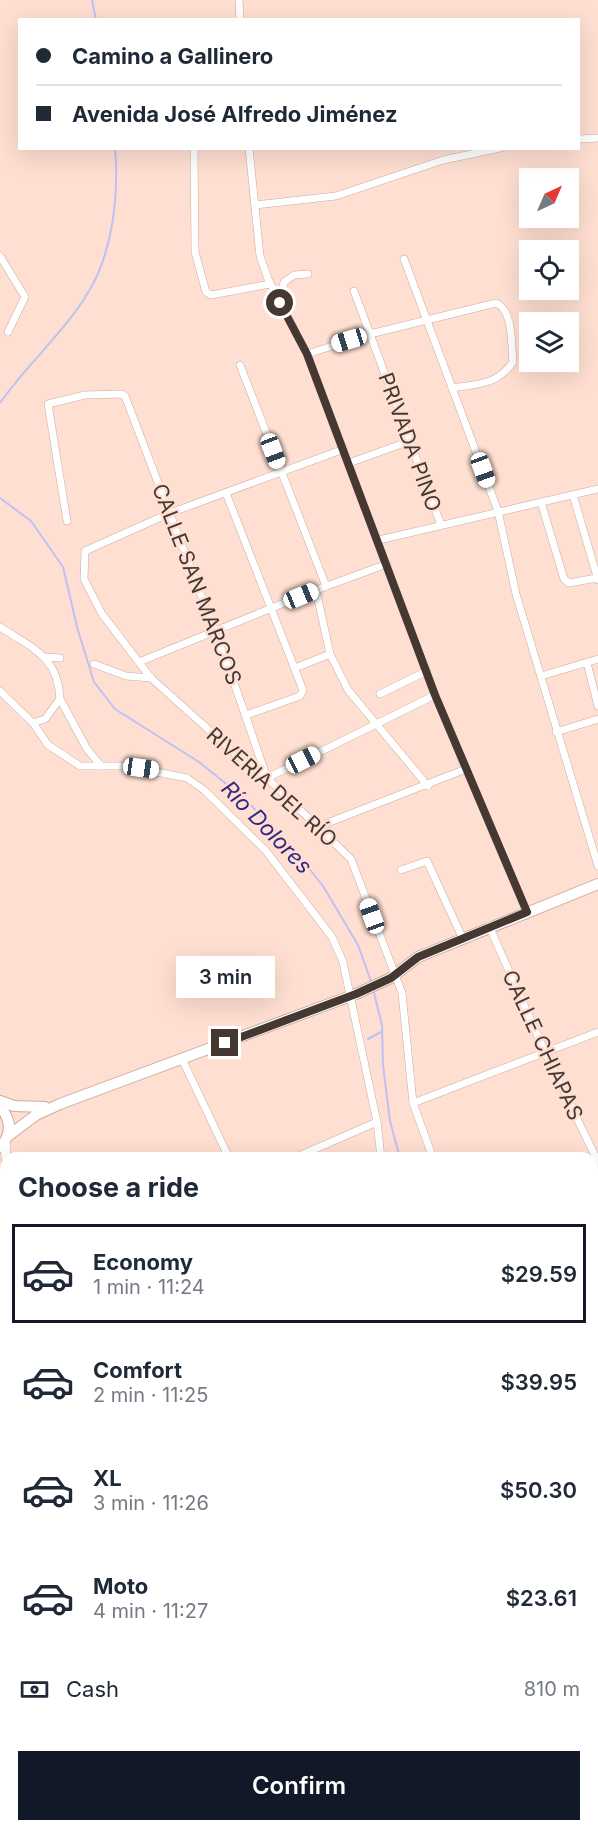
<!DOCTYPE html>
<html lang="en">
<head>
<meta charset="utf-8">
<style>
	body { margin:0; font-family:Inter,sans-serif; background:#f2f2f3; color:#1f2937; height:100vh; display:flex; flex-direction:column; font-size:22px; white-space:nowrap }
	* { box-sizing:border-box; margin:0 }
	p { font-size:20px; color:#747a83 }
	.icon { flex:none; width:33px; height:33px; fill:none; stroke:currentColor; stroke-width:2; stroke-linecap:round; stroke-linejoin:round }
	.map { position:relative; flex:1; overflow:hidden }
	.details { position:absolute; left:0px; top:1152px; width:598px; height:680px; display:flex; flex-direction:column; background:#fff; border-radius:18px 18px 0 0; box-shadow:0 6px 24px #0002 }
	.details>* { flex:none }
	.banner { position:absolute; left:18px; top:18px; width:562px; height:132px; border-radius:0px; box-shadow:0 6px 24px #0002; display:grid; align-content:center; height:132px; padding:0 18px; background:#fff }
	.needle { width:39px; rotate:44deg }
	.buttons { position:absolute; left:519px; top:168px; display:grid; gap:12px }
	.buttons a { display:grid; place-items:center; width:60px; height:60px; border-radius:0px; background:#fff; box-shadow:0 6px 24px #0002; font-size:30px }
	.end { position:absolute; width:27px; height:27px; margin:-14px; border:8px solid #453833; background:#fff; box-shadow:0 0 0 3px #fff }
	.from { border-radius:50% }
	.bubble { position:absolute; height:42px; border-radius:0px; background:#fff; box-shadow:0 6px 24px #0002; font-size:20px; font-weight:600; line-height:42px; text-align:center }
	.car { position:absolute; width:18px; height:36px; margin:-18px -9px; border-radius:8px; box-shadow:0 0 4px 2px #0007; background:linear-gradient(#fff 24%,#345 0 40%,#fff 0 76%,#345 0 86%,#fff 0) }
	.banner b { display:flex; align-items:center; gap:21px; height:57px; font-size:22px }
	.banner b+b { border-top:2px solid #e0e1e3 }
	.banner i { width:15px; height:15px; background:#1f2937 }
	ul { padding:0; list-style:none }
	li { display:flex; align-items:center; gap:18px; height:99px; margin:0 12px 9px; padding:0 6px; border:3px solid transparent; border-radius:0px }
	li div { flex:1 }
	li b { display:block; font-size:22px }
	li em { font-style:normal; font-weight:600 }
	li.on { border-color:#111827 }
	li>.icon { width:54px; height:54px; stroke-width:1.5 }
	h2 { padding:0 18px; font-size:27px; line-height:72px }
	.pay { display:flex; align-items:center; gap:15px; height:66px; padding:0 18px; font-size:22px }
	.pay p { margin-inline-start:auto }
	.button { display:flex; gap:12px; margin-top:auto; padding:12px 18px }
	.button a { flex:1; height:69px; border-radius:0px; background:#111827; color:#fff; font-size:24px; font-weight:600; line-height:69px; text-align:center }
	.map>svg:first-child { display:block }
	.green { fill:#fbbda2 }
	.lines { fill:none; stroke-linecap:round; stroke-linejoin:round }
	.stream { stroke:#bec2f3; stroke-width:2 }
	.minor-casing { stroke:#cbada0; stroke-width:8 }
	.secondary-casing { stroke:#cbada0; stroke-width:10 }
	.primary-casing { stroke:#cbada0; stroke-width:12 }
	.minor { stroke:#fff; stroke-width:7 }
	.secondary { stroke:#fff; stroke-width:9 }
	.primary { stroke:#fff; stroke-width:10 }
	.route { stroke:#453833; stroke-width:8 }
	.labels { text-anchor:middle; dominant-baseline:central; stroke-width:4.5; stroke-linejoin:round; paint-order:stroke }
	.street-label { font-size:21px; fill:#453833; stroke:#fedfd1 }
	.water-label { font-size:22px; font-style:italic; fill:#322882; stroke:#fedfd1 }
</style>
</head>
<body>
<div class="map">
<svg width="598" height="1831" viewBox="0 0 598 1831">
	<rect width="100%" height="100%" fill="#fedfd1"/>
	<g class="green">
		<polygon points="6,1226 6,1390 0,1388 0,1233"/>
		<polygon points="0,1795 6,1806 6,1826 17,1826 20,1831 0,1831"/>
	</g>
	<g class="lines">
		<g class="stream">
			<polyline points="92,0 96,20"/>
			<path d="M0,403C27,364 65,332 89,291C113,251 119,194 115,148"/>
			<polyline points="0,498 31,521 63,567 77,627 94,682 115,709 199,762 245,799 296,852 323,886 358,945 372,984"/>
			<polyline points="373,989 382,1025 383,1065 390,1121 400,1158"/>
			<polyline points="368,1039 381,1032"/>
			<polyline points="0,1225 6,1218"/>
			<polyline points="592,1484 598,1496"/>
		</g>
		<g class="minor-casing">
			<g id="minor">
				<polyline points="239,0 240,20"/>
				<polyline points="579,139 598,138"/>
				<polyline points="194,148 195,252 206,292 211,295 270,284"/>
				<polyline points="249,148 260,256 268,279 307,354 435,695 527,913"/>
				<polyline points="255,205 336,196 443,160 500,148"/>
				<polyline points="0,256 25,297 8,332"/>
				<polyline points="404,259 498,511 516,594 598,866"/>
				<polyline points="354,291 441,525"/>
				<polyline points="280,303 284,282 294,275 308,274"/>
				<path d="M307,354L370,334L496,303C514,311 511,345 513,362C497,385 478,384 452,388"/>
				<polyline points="240,365 326,586"/>
				<polyline points="344,449 170,513 85,551 84,579 102,614 151,678 257,773 267,778 351,859 402,993 413,1103 433,1158"/>
				<polyline points="349,463 410,441"/>
				<polyline points="226,493 303,690 300,696 246,715"/>
				<polyline points="573,495 598,580"/>
				<polyline points="541,502 564,579 569,583 597,578"/>
				<polyline points="67,521 48,404 85,395 121,394 125,396 231,674 267,778"/>
				<polyline points="379,540 598,489"/>
				<polyline points="316,590 330,654 348,690 428,786"/>
				<path d="M0,627C32,648 58,656 60,699L45,719L33,723"/>
				<polyline points="46,657 60,658"/>
				<polyline points="139,662 316,590 387,564"/>
				<polyline points="587,663 598,706"/>
				<polyline points="94,664 126,676 151,678"/>
				<polyline points="295,668 330,654"/>
				<polyline points="541,676 598,659"/>
				<polyline points="0,691 33,723 48,745 80,766 126,766 187,778 204,790 266,851 332,937 343,962 377,1122 381,1158"/>
				<polyline points="380,694 427,671"/>
				<polyline points="60,699 87,749 101,766"/>
				<polyline points="556,732 598,719"/>
				<polyline points="267,778 435,695"/>
				<polyline points="317,827 466,769"/>
				<polyline points="401,870 427,861 462,937"/>
				<polyline points="489,926 545,1052 598,1162"/>
				<polyline points="182,1059 229,1158"/>
				<polyline points="413,1103 598,1032"/>
				<polyline points="294,1158 377,1122"/>
				<polyline points="592,1179 598,1177"/>
				<polyline points="0,1233 6,1226"/>
				<polyline points="592,1328 598,1326"/>
				<polyline points="0,1396 6,1398"/>
				<polyline points="592,1442 598,1453"/>
				<polyline points="0,1458 6,1459"/>
				<polyline points="0,1522 6,1524"/>
				<polyline points="592,1528 598,1541"/>
				<polyline points="0,1584 6,1586"/>
				<polyline points="0,1642 6,1644"/>
				<polyline points="592,1643 598,1641"/>
				<polyline points="0,1702 6,1704"/>
				<polyline points="0,1761 6,1762"/>
				<polyline points="0,1773 6,1785"/>
				<polyline points="592,1796 598,1794"/>
				<polyline points="27,1826 29,1831"/>
				<polyline points="162,1826 164,1831"/>
				<polyline points="125,1831 140,1826"/>
				<polyline points="509,1831 523,1826"/>
			</g>
		</g>
		<g class="secondary-casing">
			<g id="secondary">
				<polyline points="5,1141 6,1158"/>
				<polyline points="0,1180 6,1191"/>
				<polyline points="306,1826 309,1831"/>
				<polyline points="317,1826 319,1831"/>
			</g>
		</g>
		<g class="primary-casing">
			<g id="primary">
				<polyline points="0,1101 14,1106 45,1107"/>
				<path d="M0,1106C11,1120 13,1134 0,1147"/>
				<polyline points="8,1136 36,1115 60,1104 356,994 391,978 418,957 598,884"/>
			</g>
		</g>
		<use href="#minor" class="minor"/>
		<use href="#secondary" class="secondary"/>
		<use href="#primary" class="primary"/>
	</g>
	<g class="lines">
		<polyline class="route" points="225,1043 356,994 391,978 418,957 527,912 435,695 307,354 280,303"/>
	</g>
	<g class="labels">
		<g class="street-label">
			<text transform="translate(410 442) rotate(70)">PRIVADA PINO</text>
			<text transform="translate(197 584) rotate(69)">CALLE SAN MARCOS</text>
			<text transform="translate(272 787) rotate(42)">RIVERIA DEL RÍO</text>
			<text transform="translate(543 1045) rotate(65)">CALLE CHIAPAS</text>
		</g>
		<g class="water-label">
			<text transform="translate(267 827) rotate(46)">Río Dolores</text>
		</g>
	</g>
</svg>
<div class="buttons">
<a><svg class="needle" viewBox="-14 -14 28 28"><path d="M0-13l5 13h-10z" fill="#e53935"/><path d="M0 13l5-13h-10z" fill="#747a83"/></svg></a>
<a><svg class="icon" aria-label="locate" viewBox="0 0 24 24"><circle cx="12" cy="12" r="6"/><path d="M12 2v4M12 18v4M2 12h4M18 12h4"/></svg></a>
<a><svg class="icon" aria-label="layers" viewBox="0 0 24 24"><path d="M12 4l9 5-9 5-9-5zM3 14l9 5 9-5"/></svg></a>
</div>
<i class="end from" style="left:280px;top:303px"></i>
<i class="end" style="left:225px;top:1043px"></i>
<div class="bubble" style="left:176px;top:956px;width:99px">3 min</div>
<i class="car" style="left:349px;top:340px;rotate:253deg"></i>
<i class="car" style="left:273px;top:451px;rotate:159deg"></i>
<i class="car" style="left:483px;top:470px;rotate:160deg"></i>
<i class="car" style="left:301px;top:596px;rotate:68deg"></i>
<i class="car" style="left:303px;top:760px;rotate:63deg"></i>
<i class="car" style="left:141px;top:768px;rotate:98deg"></i>
<i class="car" style="left:372px;top:916px;rotate:340deg"></i>
<div class="banner">
<b><i class="from"></i>Camino a Gallinero</b>
<b><i></i>Avenida José Alfredo Jiménez</b>
</div>
<section class="details">
<h2>Choose a ride</h2>
<ul>
<li class="on"><svg class="icon" aria-label="car" viewBox="0 0 24 24"><path d="M5 17H2v-5l4-1 3-4h7l3 4 3 1v5h-3M9 17h6M6 11h13"/><circle cx="7" cy="17" r="2"/><circle cx="17" cy="17" r="2"/></svg><div><b>Economy</b><p>1 min · 11:24</p></div><em>$29.59</em></li>
<li><svg class="icon" aria-label="car" viewBox="0 0 24 24"><path d="M5 17H2v-5l4-1 3-4h7l3 4 3 1v5h-3M9 17h6M6 11h13"/><circle cx="7" cy="17" r="2"/><circle cx="17" cy="17" r="2"/></svg><div><b>Comfort</b><p>2 min · 11:25</p></div><em>$39.95</em></li>
<li><svg class="icon" aria-label="car" viewBox="0 0 24 24"><path d="M5 17H2v-5l4-1 3-4h7l3 4 3 1v5h-3M9 17h6M6 11h13"/><circle cx="7" cy="17" r="2"/><circle cx="17" cy="17" r="2"/></svg><div><b>XL</b><p>3 min · 11:26</p></div><em>$50.30</em></li>
<li><svg class="icon" aria-label="car" viewBox="0 0 24 24"><path d="M5 17H2v-5l4-1 3-4h7l3 4 3 1v5h-3M9 17h6M6 11h13"/><circle cx="7" cy="17" r="2"/><circle cx="17" cy="17" r="2"/></svg><div><b>Moto</b><p>4 min · 11:27</p></div><em>$23.61</em></li>
</ul>
<div class="pay"><svg class="icon" aria-label="cash" viewBox="0 0 24 24"><path d="M3 7h18v10H3z"/><circle cx="12" cy="12" r="2"/></svg>Cash<p>810 m</p></div>
<div class="button"><a>Confirm</a></div>
</section>
</div>
</body>
</html>
